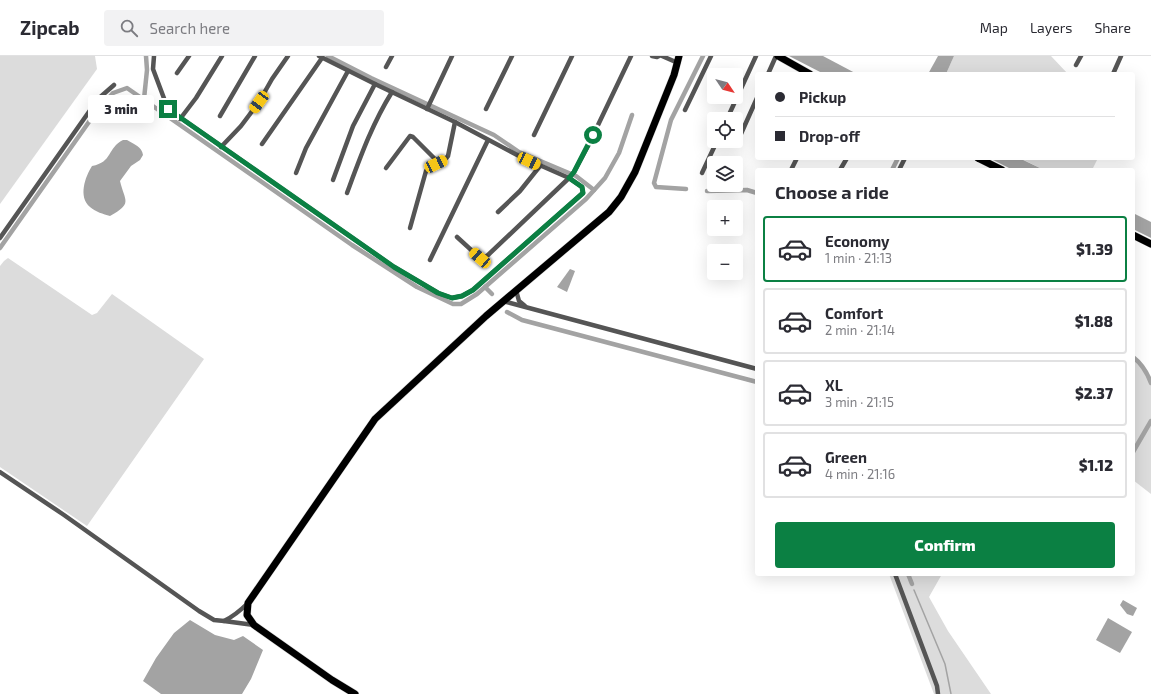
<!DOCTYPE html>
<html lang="en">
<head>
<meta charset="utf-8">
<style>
	body { margin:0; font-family:"Exo 2",sans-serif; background:#f2f2f3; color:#2b2b33; height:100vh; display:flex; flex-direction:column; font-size:15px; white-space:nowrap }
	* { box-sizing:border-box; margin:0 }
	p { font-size:13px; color:#7c7c81 }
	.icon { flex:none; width:22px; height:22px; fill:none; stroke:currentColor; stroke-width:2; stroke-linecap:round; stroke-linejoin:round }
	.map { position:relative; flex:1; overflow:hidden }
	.drawer { position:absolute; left:755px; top:112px; width:380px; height:408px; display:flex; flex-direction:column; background:#fff; border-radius:4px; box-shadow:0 4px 16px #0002 }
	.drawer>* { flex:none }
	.banner { position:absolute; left:755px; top:16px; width:380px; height:88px; border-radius:4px; box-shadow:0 4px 16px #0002; display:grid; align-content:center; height:88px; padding:0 20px; background:#fff }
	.needle { width:26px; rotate:125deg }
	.controls { position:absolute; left:707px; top:12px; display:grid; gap:8px }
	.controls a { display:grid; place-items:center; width:36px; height:36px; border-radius:4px; background:#fff; box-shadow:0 4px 16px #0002; font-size:20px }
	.end { position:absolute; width:18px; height:18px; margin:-9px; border:5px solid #0b8043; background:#fff; box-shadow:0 0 0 2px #fff }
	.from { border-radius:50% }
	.bubble { position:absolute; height:28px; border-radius:4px; background:#fff; box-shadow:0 4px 16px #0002; font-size:13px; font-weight:800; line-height:28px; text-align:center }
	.car { position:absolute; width:12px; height:24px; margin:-12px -6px; border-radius:5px; box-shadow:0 0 3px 1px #0007; background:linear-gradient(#f5c518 24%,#345 0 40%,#f5c518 0 76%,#345 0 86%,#f5c518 0) }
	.banner b { display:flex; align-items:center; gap:14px; height:38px; font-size:15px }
	.banner b+b { border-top:1px solid #e1e1e2 }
	.banner i { width:10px; height:10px; background:#2b2b33 }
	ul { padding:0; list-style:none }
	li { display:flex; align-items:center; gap:12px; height:66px; margin:0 8px 6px; padding:0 12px; border:2px solid #e1e1e2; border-radius:4px }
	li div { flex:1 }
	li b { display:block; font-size:15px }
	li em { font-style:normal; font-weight:800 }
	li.selected { border-color:#0b8043 }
	li>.icon { width:36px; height:36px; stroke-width:1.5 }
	h2 { padding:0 20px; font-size:18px; line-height:48px }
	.button { display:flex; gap:8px; margin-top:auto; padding:8px 20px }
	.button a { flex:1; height:46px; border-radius:4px; background:#0b8043; color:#fff; font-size:16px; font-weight:800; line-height:46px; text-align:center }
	header { display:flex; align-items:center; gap:24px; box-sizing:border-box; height:56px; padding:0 20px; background:#fff; border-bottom:1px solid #e1e1e2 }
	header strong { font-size:19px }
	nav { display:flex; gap:22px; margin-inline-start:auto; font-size:14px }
	.search { width:280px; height:36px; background:#f2f2f3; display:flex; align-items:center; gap:10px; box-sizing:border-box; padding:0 14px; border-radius:4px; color:#7c7c81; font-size:15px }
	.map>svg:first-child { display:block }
	.green { fill:#dcdcdc }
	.water { fill:#a3a3a3 }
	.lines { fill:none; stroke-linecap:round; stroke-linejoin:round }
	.stream { stroke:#a3a3a3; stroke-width:1.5 }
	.canal { stroke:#a3a3a3; stroke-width:4.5 }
	.primary-casing { stroke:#dbdbdb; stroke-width:8 }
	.minor { stroke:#555; stroke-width:4.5 }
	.primary { stroke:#000; stroke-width:7 }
	.route { stroke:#0b8043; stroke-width:5 }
</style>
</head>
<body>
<header>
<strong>Zipcab</strong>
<div class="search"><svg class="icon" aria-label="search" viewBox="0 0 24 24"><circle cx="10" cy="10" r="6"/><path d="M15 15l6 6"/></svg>Search here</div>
<nav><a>Map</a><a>Layers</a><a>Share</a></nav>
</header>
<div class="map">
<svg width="1151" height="638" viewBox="0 0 1151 638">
	<rect width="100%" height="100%" fill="#fff"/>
	<g class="green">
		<polygon points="0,0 95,0 97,13 0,148"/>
		<polygon points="954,0 1051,0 1068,18 946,18"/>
		<polygon points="1020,102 1098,102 1092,114 1044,114"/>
		<polygon points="8,202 92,259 97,257 112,238 204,303 87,470 0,411 0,210 4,205"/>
		<path d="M1133,301C1142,308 1147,316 1151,327V438L1133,424Z"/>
		<polygon points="889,518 942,518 929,541 948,575 991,638 934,638"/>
	</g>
	<g class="water">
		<polygon points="789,0 823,0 857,18 824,18"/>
		<polygon points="938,0 954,0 946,18 928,18"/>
		<path d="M123,84H127C134,88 142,91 143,99L140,104L131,110L120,125C125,146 133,147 110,160C103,158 96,156 90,151C78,141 85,121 92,110C113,106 107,92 123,84Z"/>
		<polygon points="989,102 1019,102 1044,114 1013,114"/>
		<polygon points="1133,157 1151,166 1151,182 1133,173"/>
		<polygon points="570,213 575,215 567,236 557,231"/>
		<polygon points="1123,544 1137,552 1133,560 1127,558 1120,549"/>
		<polygon points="1108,562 1132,576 1120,597 1096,584"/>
		<polygon points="190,564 215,579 234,584 243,580 263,594 251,623 242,638 161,638 143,625 156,602 174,577"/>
	</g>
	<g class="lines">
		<polyline class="stream" points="914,534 945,608 951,638"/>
		<g class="canal">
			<polyline points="328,0 371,22 494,79 519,96 576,120 594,134"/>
			<polyline points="144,43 147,14 146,0"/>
			<polyline points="892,114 898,102"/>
			<polyline points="686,133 656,131 654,127 671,64 703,0"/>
			<polyline points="707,135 747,134 757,137"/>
			<polyline points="0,192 91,63 113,37 127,32 352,189 417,231 453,248 461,248 477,238 586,143 605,122 619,97 632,59"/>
			<polyline points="485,231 492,238"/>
			<polyline points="507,256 522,264 757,326"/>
			<path d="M1133,301C1142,308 1147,316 1151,327"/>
			<polyline points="1133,396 1151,365"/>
			<polyline points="908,518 912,528"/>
		</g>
		<g class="primary-casing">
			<g id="primary">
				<polyline points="778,0 810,18"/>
				<polyline points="978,102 1002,114"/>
				<polyline points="1133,179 1151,188"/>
				<polyline points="355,638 332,624 254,569 247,559 248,547 375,363 486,260 609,156 621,141 635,116 674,19 679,0"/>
			</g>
		</g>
		<g class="minor">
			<polyline points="154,0 153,13 168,53 394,211 438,237 452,242 462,240 473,234 583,137 582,131 569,122 519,100 455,66 375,28 319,0"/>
			<polyline points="652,0 657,1 659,0"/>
			<polyline points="662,0 678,7"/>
			<polyline points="1076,9 1081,0"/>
			<polyline points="386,11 392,0"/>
			<polyline points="177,17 189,0"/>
			<polyline points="768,18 776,0"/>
			<polyline points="1113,18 1121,0"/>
			<polyline points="427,53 452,0"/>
			<polyline points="486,53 512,0"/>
			<polyline points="685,54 711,0"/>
			<polyline points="220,60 255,0"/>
			<polyline points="180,63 196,42 222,0"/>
			<polyline points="727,63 756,0"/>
			<polyline points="534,79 572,0"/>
			<polyline points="262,88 322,2"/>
			<polyline points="736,89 757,42"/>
			<polyline points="221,91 241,70 259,46 272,23 288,0"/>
			<polyline points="386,112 410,80 413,81 435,103 436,108"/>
			<polyline points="791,114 797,102"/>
			<polyline points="840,114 847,102"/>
			<polyline points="899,114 905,102"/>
			<polyline points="296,117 306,92 348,15"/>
			<polyline points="702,117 717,85"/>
			<polyline points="333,124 353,70 375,28"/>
			<path d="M347,137C360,102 372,68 392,36"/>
			<polyline points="498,156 520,135 540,110"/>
			<path d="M410,172L426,115C432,108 443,108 448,100L455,66"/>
			<polyline points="457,181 480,202 487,200 569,122 574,116 588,90 631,0"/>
			<polyline points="0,182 98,43 114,29"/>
			<polyline points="430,204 488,84"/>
			<polyline points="516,234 519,245 525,250"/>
			<polyline points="503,245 757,313"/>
			<polyline points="0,416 64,459 199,555 214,564 224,565"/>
			<polyline points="895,518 937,630 938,638"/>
			<path d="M248,547C240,555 234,560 224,565L254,569"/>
		</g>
		<use href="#primary" class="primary"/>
	</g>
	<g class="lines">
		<polyline class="route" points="168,53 394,211 438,237 452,242 462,240 473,234 583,137 582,131 569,122 574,116 593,79"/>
	</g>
</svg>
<div class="controls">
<a><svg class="needle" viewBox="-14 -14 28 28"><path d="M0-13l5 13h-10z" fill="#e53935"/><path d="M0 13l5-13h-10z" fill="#7c7c81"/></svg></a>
<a><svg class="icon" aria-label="locate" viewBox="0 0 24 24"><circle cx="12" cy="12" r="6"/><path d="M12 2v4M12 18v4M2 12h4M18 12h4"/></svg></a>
<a><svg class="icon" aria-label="layers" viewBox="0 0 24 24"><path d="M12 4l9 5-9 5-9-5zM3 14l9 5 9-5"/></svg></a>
<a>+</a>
<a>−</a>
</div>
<i class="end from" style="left:593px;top:79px"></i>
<i class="end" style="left:168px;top:53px"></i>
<div class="bubble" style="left:88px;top:39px;width:66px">3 min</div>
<i class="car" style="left:259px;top:46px;rotate:216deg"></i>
<i class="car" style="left:529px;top:105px;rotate:115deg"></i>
<i class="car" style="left:436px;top:108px;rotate:65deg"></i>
<i class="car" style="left:480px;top:202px;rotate:311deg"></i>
<div class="banner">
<b><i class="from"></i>Pickup</b>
<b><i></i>Drop-off</b>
</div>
<section class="drawer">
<h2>Choose a ride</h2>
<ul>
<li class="selected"><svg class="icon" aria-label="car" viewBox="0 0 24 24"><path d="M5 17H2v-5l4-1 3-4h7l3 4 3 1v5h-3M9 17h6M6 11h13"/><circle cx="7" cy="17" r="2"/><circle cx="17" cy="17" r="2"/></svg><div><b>Economy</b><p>1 min · 21:13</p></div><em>$1.39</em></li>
<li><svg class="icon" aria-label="car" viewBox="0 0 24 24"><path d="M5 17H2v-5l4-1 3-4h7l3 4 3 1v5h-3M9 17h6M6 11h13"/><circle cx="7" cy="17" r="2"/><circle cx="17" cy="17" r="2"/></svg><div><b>Comfort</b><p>2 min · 21:14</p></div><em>$1.88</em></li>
<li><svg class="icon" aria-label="car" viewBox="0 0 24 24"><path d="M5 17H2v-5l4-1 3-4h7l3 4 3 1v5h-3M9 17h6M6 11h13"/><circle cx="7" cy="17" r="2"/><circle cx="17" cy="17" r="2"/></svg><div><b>XL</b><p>3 min · 21:15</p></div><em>$2.37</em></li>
<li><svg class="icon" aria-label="car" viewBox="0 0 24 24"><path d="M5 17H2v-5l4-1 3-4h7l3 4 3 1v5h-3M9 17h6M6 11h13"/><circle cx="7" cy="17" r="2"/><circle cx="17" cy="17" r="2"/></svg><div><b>Green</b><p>4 min · 21:16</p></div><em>$1.12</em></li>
</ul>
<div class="button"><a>Confirm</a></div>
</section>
</div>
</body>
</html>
